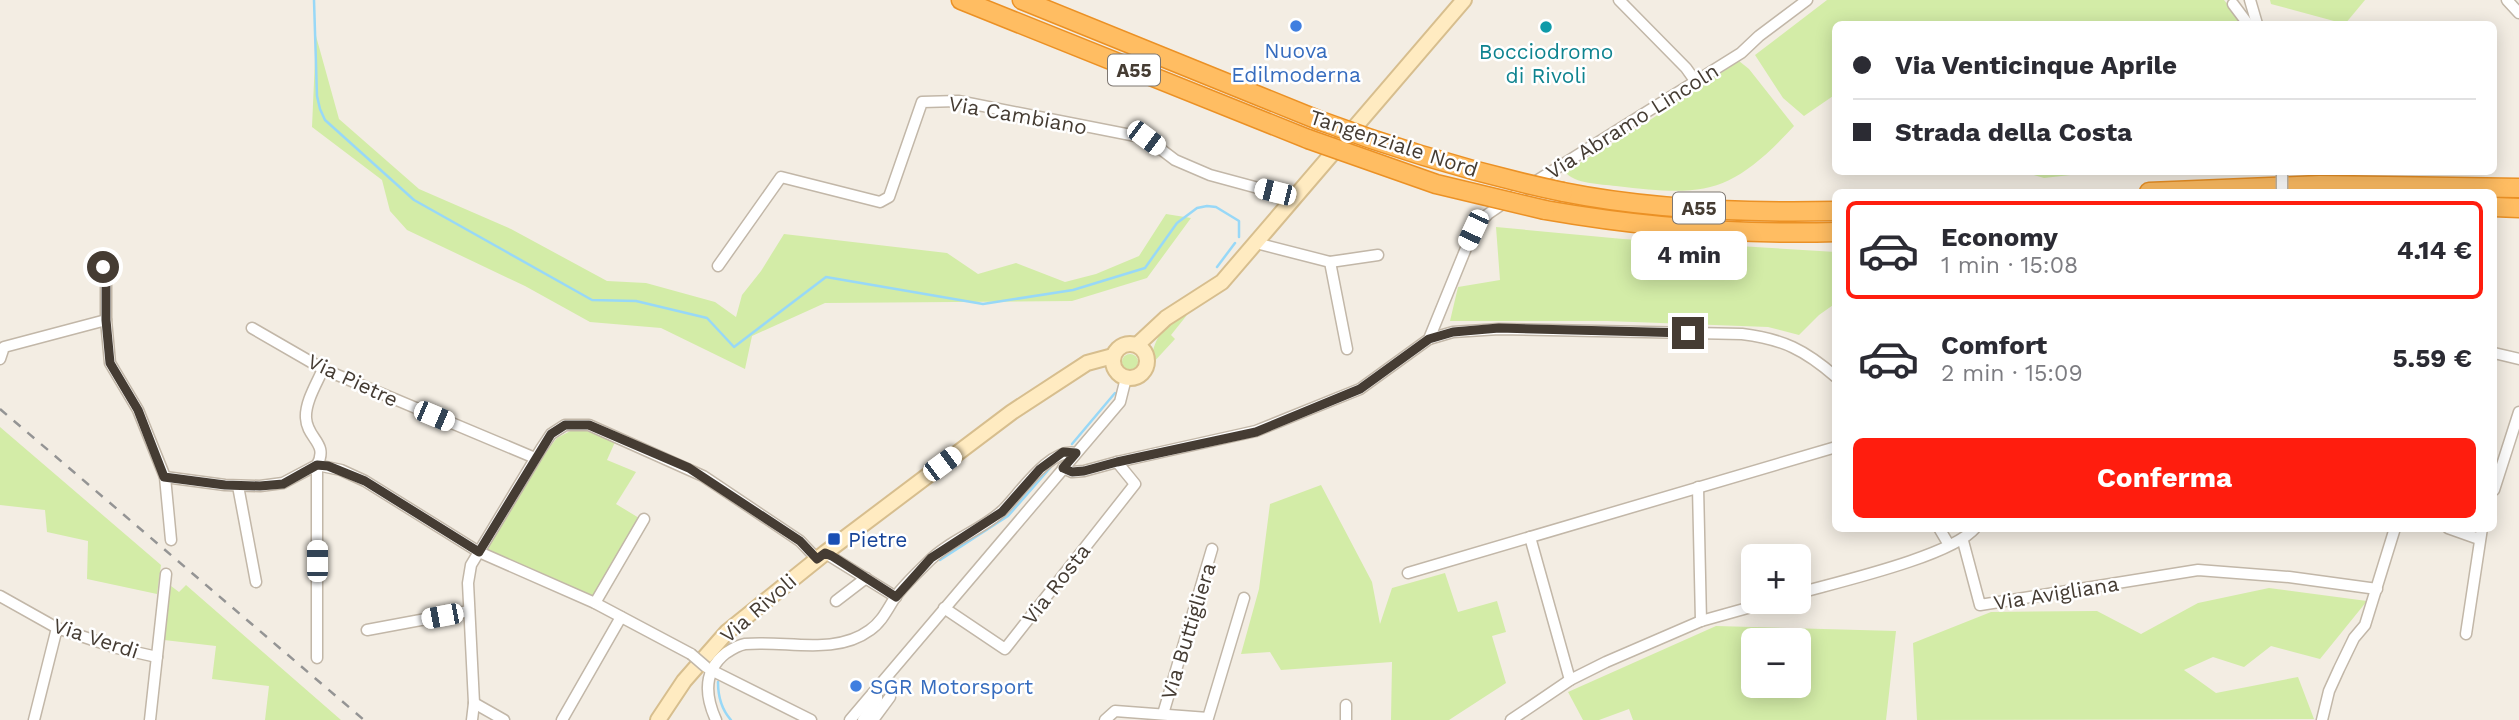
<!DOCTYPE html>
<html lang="it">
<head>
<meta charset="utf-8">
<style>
	body { margin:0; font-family:"Work Sans",sans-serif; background:#f7f7f7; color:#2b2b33; height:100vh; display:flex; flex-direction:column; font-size:26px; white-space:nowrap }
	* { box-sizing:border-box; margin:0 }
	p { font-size:23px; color:#7c7c81 }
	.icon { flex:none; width:38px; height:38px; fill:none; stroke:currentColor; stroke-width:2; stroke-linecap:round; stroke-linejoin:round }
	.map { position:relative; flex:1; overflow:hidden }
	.details { position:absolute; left:1832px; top:189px; width:665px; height:343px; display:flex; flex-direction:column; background:#fff; border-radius:10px; box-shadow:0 4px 18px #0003 }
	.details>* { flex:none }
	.guide { position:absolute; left:1832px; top:21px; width:665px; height:154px; border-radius:10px; box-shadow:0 4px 18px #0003; display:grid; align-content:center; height:154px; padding:0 21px; background:#fff }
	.buttons { position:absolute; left:1741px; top:544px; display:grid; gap:14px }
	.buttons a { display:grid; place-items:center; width:70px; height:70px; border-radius:10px; background:#fff; box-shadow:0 4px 18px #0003; font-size:35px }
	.end { position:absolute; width:32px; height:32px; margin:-16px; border:9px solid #453c33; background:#fff; box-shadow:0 0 0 4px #fff }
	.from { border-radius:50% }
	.bubble { position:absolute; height:49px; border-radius:10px; background:#fff; box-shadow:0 4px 18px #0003; font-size:23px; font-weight:700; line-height:49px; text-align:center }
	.car { position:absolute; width:21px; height:42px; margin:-21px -10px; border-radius:9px; box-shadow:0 0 5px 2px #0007; background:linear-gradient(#fff 24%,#345 0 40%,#fff 0 76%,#345 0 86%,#fff 0) }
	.guide b { display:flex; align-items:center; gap:24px; height:66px; font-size:26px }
	.guide b+b { border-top:2px solid #e1e1e2 }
	.guide i { width:18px; height:18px; background:#2b2b33 }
	ul { padding:12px 0 0; list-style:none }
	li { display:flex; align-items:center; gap:21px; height:98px; margin:0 14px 10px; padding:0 7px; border:4px solid transparent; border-radius:10px }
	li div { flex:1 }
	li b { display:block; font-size:26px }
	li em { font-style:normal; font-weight:700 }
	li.on { border-color:#ff1d0e }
	li>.icon { width:63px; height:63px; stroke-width:1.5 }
	.cta { display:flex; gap:14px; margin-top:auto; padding:14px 21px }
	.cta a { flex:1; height:80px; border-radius:10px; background:#ff1d0e; color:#fff; font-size:28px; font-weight:700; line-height:80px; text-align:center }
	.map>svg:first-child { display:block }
	.green { fill:#d3eca7; fill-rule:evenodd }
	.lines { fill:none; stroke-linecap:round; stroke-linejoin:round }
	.stream { stroke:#98d8f7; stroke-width:2.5 }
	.street-casing { stroke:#c2b7a8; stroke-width:13 }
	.secondary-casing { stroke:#d7be8e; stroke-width:18 }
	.highway-casing { stroke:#eb9125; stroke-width:21 }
	.street { stroke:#fff; stroke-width:10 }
	.secondary { stroke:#ffebc1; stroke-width:14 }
	.highway { stroke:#ffbd62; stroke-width:18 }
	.rail { stroke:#949494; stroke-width:2.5; stroke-dasharray:9 9; stroke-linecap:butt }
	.street-bridge-casing { stroke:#c2b7a8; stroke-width:13; stroke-linecap:butt }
	.highway-bridge-casing { stroke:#eb9125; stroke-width:21; stroke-linecap:butt }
	.street-bridge { stroke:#fff; stroke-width:10 }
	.highway-bridge { stroke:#ffbd62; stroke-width:18 }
	.route { stroke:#453c33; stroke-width:9 }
	.shop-dot { fill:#3f7fe0; stroke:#fff; stroke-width:2.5 }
	.culture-dot { fill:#0f9aa8; stroke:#fff; stroke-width:2.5 }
	.transit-dot { fill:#1a4fb4; stroke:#fff; stroke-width:2.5 }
	.labels { text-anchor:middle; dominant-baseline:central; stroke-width:5; stroke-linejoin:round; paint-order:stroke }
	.shield { fill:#fff; stroke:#7d7670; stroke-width:2 }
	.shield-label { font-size:19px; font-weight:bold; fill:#453c33 }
	.shop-label { font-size:21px; fill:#366cbe; stroke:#fff }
	.culture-label { font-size:21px; fill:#0d838f; stroke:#fff }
	.street-label { font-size:21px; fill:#453c33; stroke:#fff }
	.transit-label { font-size:21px; fill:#164399; stroke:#fff; text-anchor:start }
</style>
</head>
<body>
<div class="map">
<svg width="2519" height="720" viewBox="0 0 2519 720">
	<rect width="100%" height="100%" fill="#f3ede3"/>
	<g class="green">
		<polygon points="1827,0 2224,0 2244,24 1836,24 1836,94 1804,116 1783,98 1755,55"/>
		<polygon points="2270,0 2365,0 2345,24 2271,4"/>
		<polygon points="316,36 339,119 419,189 511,229 607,281 646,283 715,302 736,317 742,295 761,271 784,234 947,253 978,274 1016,263 1065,282 1096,274 1139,256 1166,214 1191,218 1147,278 1072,301 825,303 752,336 745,369 661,328 590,322 525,286 407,230 390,211 382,180 312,127"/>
		<path d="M1739,61L1749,69L1794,126C1731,194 1705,197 1616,186C1600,184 1575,184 1565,172L1647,122Z"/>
		<polygon points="2023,172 2097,172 2044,178"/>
		<polygon points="1496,227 1623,239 1836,252 1836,303 1819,315 1799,335 1768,327 1607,321 1450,321 1458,287 1500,280"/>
		<path d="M1187,315L1171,335L1175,339L1151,365C1152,340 1164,323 1187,315Z"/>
		<circle cx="1130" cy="362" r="8"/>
		<polygon points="0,427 161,565 157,594 87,579 88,541 47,532 45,510 0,505"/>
		<polygon points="574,429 586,430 615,442 607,460 636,472 616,504 639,518 591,601 479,553 549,448 557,438"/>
		<polygon points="1321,485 1372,582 1380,624 1392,588 1445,573 1458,612 1497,601 1506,632 1492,636 1506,683 1449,720 1391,720 1392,662 1281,670 1270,652 1241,654 1259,589 1270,504"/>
		<polygon points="186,585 341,720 265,720 269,686 212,679 216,646 164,640 168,594 171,586 179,592"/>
		<polygon points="2269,588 2367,601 2320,659 2271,646 2244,667 2213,657 2184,670 2216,693 2298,677 2314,719 1917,720 1913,643 1991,612 2097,611 2141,634 2198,603"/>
		<path d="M1716,626L1896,631L1886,720H1633L1629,709L1599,720H1583L1568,692ZM1754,640H1799V686H1754Z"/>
	</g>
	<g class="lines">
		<g class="stream">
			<polyline points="314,0 317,96 320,109 325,120 414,200 592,300 636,301 707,318 734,347 826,277 983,304 1073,290 1145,268 1177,223 1197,208 1207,206 1216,207 1239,221 1239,237"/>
			<polyline points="1217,267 1235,243"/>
			<polyline points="1072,444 1115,393"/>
			<polyline points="940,560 1008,516 1050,468"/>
			<path d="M718,682C718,696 722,710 731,720"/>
		</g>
		<g class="street-casing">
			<g id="street">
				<polyline points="1619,0 1686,68 1696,82"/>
				<polyline points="2250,0 2257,24"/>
				<polyline points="2507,0 2519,13"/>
				<polyline points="2233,4 2248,24"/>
				<polyline points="1256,243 1330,262 1347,349"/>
				<polyline points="1330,262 1378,255"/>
				<polyline points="718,266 781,177 880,202 889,197 922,102 958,101 1146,138 1175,160 1210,175 1295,198"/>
				<polyline points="103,267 106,280 106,320 110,363 138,410 165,477 171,540"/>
				<polyline points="252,328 323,369 535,458"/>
				<path d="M1429,339L1453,332L1499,329L1742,334C1783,339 1805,350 1836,377"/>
				<polyline points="2494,353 2519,359"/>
				<polyline points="0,359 4,347 106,320"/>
				<polyline points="1063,468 1072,472 1084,471 1117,462 1256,431 1360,389 1429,339 1473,231 1488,214 1533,183 1741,53 1759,36 1807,0"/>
				<polyline points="165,477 225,485 260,486 283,483 317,465 341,470 365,481 479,552 595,603 691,654"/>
				<polyline points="238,486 256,582"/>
				<polyline points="1698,487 1701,621"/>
				<polyline points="2494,490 2519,412"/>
				<polyline points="1939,528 1949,545"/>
				<polyline points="2448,528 2479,539"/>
				<polyline points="1530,537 1570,680"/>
				<polyline points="1963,541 1980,605 2198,570 2289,577 2377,589"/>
				<polyline points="825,553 896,597"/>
				<polyline points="1408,573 1836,447"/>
				<path d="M1799,593C1838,582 1952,556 1975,528"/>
				<polyline points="0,596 57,628 117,648 157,657"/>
				<polyline points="836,601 866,578"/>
				<polyline points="595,603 644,519"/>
				<polyline points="944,608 1005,649 1135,484 1117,462"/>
				<polyline points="367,630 469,611"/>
				<polyline points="2466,634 2482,528"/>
				<path d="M317,658V465C329,443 307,439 306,418C305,402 317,383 323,369"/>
				<polyline points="709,669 811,720"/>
				<polyline points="474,703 504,720"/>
				<polyline points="1163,714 1212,549"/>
				<polyline points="34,720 57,628"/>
				<polyline points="150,720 166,574"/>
				<polyline points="472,720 474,703 468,583 471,565 541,449 551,434 565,425 589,425 703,476 800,541 817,559"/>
				<polyline points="562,720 621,617"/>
				<path d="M716,720C705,696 703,671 726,653C732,649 739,645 745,644C786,640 835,656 870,630C882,622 888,608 896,596C905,584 918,572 929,561C950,540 982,530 1003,510C1020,493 1050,447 1076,453"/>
				<polyline points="850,720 1120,402 1126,378"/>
				<polyline points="863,720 877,699 877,689"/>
				<polyline points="873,720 890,697"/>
				<polyline points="1105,720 1115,711 1208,718 1244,598"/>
				<polyline points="1346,720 1346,705"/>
				<polyline points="1511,720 1570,680 1606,662 1701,621 1769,602"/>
				<polyline points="2322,720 2329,691 2339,669 2354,638 2365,625 2395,528"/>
			</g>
		</g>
		<g class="secondary-casing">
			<g id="secondary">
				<circle cx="1130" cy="361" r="17"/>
				<polyline points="1137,345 1166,318 1222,282 1464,0"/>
				<polyline points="658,720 684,681 727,632 825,553 1012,412 1087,363 1113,356"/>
			</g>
		</g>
		<g class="highway-casing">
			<g id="highway">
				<polyline points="961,0 1308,139"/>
				<polyline points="1022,0 1318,120"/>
				<path d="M1563,192C1652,210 1745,213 1836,211"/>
				<polyline points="2149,192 2320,185 2519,188"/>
				<polyline points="2494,207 2519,208"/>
				<path d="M1545,210C1642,227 1737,235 1836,232"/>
			</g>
		</g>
		<use href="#street" class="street"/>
		<use href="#secondary" class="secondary"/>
		<use href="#highway" class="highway"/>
		<polyline class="rail" points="0,409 364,720"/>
		<g class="street-bridge-casing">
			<g id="street-bridge">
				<polyline points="2282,172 2282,192"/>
				<polyline points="691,654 706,667"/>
			</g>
		</g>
		<g class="highway-bridge-casing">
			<g id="highway-bridge">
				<path d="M1318,120C1398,150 1479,174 1563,192"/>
				<polyline points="1308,139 1436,184 1545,210"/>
			</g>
		</g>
		<use href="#street-bridge" class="street-bridge"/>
		<use href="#highway-bridge" class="highway-bridge"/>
	</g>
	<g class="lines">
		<polyline class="route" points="103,267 106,280 106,320 110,363 138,410 164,477 225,485 260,486 283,484 317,465 328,466 365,481 479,552 551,434 565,425 589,425 689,468 800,541 817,559 825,553 832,556 896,597 931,558 1002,512 1040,469 1063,452 1076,453 1063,468 1072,472 1084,471 1117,462 1256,432 1360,389 1429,339 1453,332 1499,328 1688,333"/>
	</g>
	<g class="shop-dot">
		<circle cx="1296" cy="26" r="7"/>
		<circle cx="856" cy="686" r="7"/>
	</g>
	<circle class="culture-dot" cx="1546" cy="27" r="7"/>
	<rect class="transit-dot" x="827" y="532" width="14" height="14" rx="3.5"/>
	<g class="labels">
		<g class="shield">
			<rect x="1108" y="54.5" width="52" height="31" rx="5"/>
			<rect x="1673" y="192.5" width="52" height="31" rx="5"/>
		</g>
		<g class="shield-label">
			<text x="1134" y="70">A55</text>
			<text x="1699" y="208">A55</text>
		</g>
		<g class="shop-label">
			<text x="1296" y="50">Nuova<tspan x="1296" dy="24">Edilmoderna</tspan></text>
			<text x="870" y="686" text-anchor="start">SGR Motorsport</text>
		</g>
		<g class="culture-label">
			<text x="1546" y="51">Bocciodromo<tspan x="1546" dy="24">di Rivoli</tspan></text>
		</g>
		<g class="street-label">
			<text transform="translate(1018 115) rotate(10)">Via Cambiano</text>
			<text transform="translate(1632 121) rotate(-32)">Via Abramo Lincoln</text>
			<text transform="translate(1394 143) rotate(18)">Tangenziale Nord</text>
			<text transform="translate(353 380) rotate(25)">Via Pietre</text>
			<text transform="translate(1056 584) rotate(-52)">Via Rosta</text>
			<text transform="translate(2056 593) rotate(-9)">Via Avigliana</text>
			<text transform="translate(758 608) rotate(-41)">Via Rivoli</text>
			<text transform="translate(1188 631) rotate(-73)">Via Buttigliera</text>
			<text transform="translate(96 638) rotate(18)">Via Verdi</text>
		</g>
		<g class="transit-label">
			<text x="848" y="539">Pietre</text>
		</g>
	</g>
</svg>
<div class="buttons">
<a>+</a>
<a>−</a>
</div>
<i class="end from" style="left:103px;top:267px"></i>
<i class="end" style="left:1688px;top:333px"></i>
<div class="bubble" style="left:1631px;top:231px;width:116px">4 min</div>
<i class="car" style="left:1146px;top:138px;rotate:127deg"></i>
<i class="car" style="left:1275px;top:192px;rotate:284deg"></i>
<i class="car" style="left:1473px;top:230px;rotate:205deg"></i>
<i class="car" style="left:434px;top:416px;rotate:113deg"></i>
<i class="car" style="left:942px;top:464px;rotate:53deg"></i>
<i class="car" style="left:317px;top:561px;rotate:0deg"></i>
<i class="car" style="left:442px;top:616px;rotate:259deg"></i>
<div class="guide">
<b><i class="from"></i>Via Venticinque Aprile</b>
<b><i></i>Strada della Costa</b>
</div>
<section class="details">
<ul>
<li class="on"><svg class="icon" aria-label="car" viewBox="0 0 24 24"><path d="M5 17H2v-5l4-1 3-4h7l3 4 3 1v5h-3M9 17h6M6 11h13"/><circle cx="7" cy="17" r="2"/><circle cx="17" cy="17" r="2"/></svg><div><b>Economy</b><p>1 min · 15:08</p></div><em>4.14 €</em></li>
<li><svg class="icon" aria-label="car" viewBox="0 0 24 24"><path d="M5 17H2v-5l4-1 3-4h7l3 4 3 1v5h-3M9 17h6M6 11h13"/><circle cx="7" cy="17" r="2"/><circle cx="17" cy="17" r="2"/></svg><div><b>Comfort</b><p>2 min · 15:09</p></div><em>5.59 €</em></li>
</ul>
<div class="cta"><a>Conferma</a></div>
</section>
</div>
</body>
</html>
